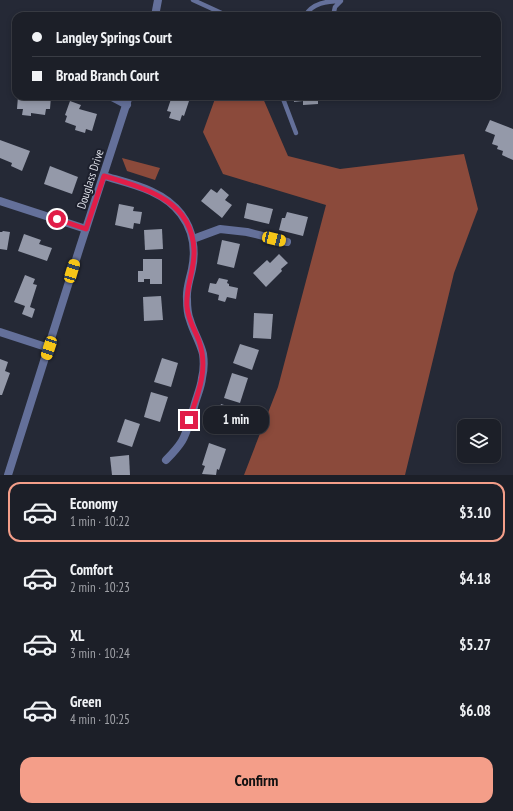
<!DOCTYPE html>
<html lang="en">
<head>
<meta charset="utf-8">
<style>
	body { margin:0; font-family:"PT Sans Narrow",sans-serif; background:#252730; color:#f1f3f6; height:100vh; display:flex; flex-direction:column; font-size:15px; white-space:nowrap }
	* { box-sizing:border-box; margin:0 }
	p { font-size:13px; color:#a0a2a8 }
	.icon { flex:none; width:22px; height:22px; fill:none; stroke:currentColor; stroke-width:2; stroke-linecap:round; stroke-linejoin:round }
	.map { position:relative; height:475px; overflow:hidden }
	.details { display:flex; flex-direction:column; background:#1c1f28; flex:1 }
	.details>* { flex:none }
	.banner { position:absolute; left:12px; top:12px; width:489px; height:88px; border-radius:12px; box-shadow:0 2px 6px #0003,0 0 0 1px #3a3d45; display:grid; align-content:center; height:88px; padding:0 20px; background:#1c1f28 }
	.tools { position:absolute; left:457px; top:419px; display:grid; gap:8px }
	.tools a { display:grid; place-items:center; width:44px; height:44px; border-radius:8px; background:#1c1f28; box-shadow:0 2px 6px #0003,0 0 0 1px #3a3d45; font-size:20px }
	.end { position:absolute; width:18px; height:18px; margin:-9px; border:5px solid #e11d48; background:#fff; box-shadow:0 0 0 2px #fff }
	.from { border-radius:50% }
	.bubble { position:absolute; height:28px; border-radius:12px; background:#1c1f28; box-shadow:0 2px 6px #0003,0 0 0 1px #3a3d45; font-size:13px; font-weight:700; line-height:28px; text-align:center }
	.car { position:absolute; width:12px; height:24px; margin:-12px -6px; border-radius:5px; box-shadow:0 0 3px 1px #0007; background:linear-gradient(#f5c518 24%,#345 0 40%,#f5c518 0 76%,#345 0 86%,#f5c518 0) }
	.banner b { display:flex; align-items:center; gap:14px; height:38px; font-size:15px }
	.banner b+b { border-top:1px solid #3a3d45 }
	.banner i { width:10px; height:10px; background:#f1f3f6 }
	ul { padding:7px 0 0; list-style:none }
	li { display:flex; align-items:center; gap:12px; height:60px; margin:0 8px 6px; padding:0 12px; border:2px solid transparent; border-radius:12px }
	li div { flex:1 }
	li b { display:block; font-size:15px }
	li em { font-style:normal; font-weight:700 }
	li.active { border-color:#f49e89 }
	li>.icon { width:36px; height:36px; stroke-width:1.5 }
	.primary-button { display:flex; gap:8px; margin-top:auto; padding:8px 20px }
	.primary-button a { flex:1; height:46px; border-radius:12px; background:#f49e89; color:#111; font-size:16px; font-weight:700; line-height:46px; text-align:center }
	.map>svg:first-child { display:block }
	.forest { fill:#8b4a3b }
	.building { fill:#9499a9 }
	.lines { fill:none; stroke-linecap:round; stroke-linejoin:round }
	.service { stroke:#64709a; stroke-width:4.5 }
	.minor { stroke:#64709a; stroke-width:8 }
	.route { stroke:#e11d48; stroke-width:5 }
	.labels { text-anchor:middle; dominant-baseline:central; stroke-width:4; stroke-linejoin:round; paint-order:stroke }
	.street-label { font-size:12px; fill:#d8dbe3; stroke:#1c1f2c }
</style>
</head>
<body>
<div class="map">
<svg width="513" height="475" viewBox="0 0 513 475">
	<rect width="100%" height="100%" fill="#252936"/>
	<g class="forest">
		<polygon points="216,96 262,96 288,156 340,169 464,154 478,209 454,273 405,475 244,475 278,387 326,205 223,174 203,132"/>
		<polygon points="122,158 160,168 155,180 127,171"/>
	</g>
	<g class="building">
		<polygon points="18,96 51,96 50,109 46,109 45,115 31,113 31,116 22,115 23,109 17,109"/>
		<polygon points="172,96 188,96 187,100 189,101 184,116 182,115 180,121 169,118 171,112 167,111"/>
		<polygon points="294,96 327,96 327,99 318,100 318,104 303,105 303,101 294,102"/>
		<polygon points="70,101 81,105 79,109 97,114 92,131 86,129 85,133 75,130 76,126 65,122 67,116 65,115"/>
		<polygon points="490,120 513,129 513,160 502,155 503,151 497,149 498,146 492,144 495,135 485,131"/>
		<polygon points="0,140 30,151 22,171 11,166 12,163 0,158"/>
		<polygon points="50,166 78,177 72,194 44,184"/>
		<polygon points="221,188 229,195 225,200 232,205 222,218 201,201 211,189 217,193"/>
		<polygon points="247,203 273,209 269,224 244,218"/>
		<polygon points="119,204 134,207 133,211 142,212 140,224 134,223 133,229 115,225"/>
		<polygon points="287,212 308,217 303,236 279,230 282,218 285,218"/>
		<polygon points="162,229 163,249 145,250 144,230"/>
		<polygon points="3,231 10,232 7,250 0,249 0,232 2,232"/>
		<polygon points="24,234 41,240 39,244 52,248 47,261 18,251"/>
		<polygon points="222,240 240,244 234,268 217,264"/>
		<polygon points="279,254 288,263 281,269 282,271 266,287 253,273 267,260 270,263"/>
		<polygon points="143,259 162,259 162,284 150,284 150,279 144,279 144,282 138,282 138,271 143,271"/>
		<polygon points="25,275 35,279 33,284 37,285 30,307 35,309 32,318 22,314 25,306 14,302"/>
		<polygon points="219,278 228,280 227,283 229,284 229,286 238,288 236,299 227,297 225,302 218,300 219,295 208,292 210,283 216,284"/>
		<polygon points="161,296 163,320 144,321 143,297"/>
		<polygon points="254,313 273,314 271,339 253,338"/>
		<polygon points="240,344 259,350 252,370 233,363"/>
		<polygon points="162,358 178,363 171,387 154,382"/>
		<polygon points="0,359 8,362 5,371 10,373 2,395 0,395"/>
		<polygon points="232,373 248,378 240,403 224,398"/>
		<polygon points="151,392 168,397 160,422 144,417"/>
		<polygon points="221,404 239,410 231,434 214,428"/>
		<polygon points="125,419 140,424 132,447 117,442"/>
		<polygon points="209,443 226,449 219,470 217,469 216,475 202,474 205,466 202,465"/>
		<polygon points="129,455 130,475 112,475 110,457"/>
	</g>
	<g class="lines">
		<g class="service">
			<polyline points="193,0 228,16"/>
			<path d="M305,16C312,3 327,1 341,1L335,7L333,16"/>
			<polyline points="282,96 296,133"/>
		</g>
		<g class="minor">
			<polyline points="155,16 158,0"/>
			<polyline points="110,96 127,105"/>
			<path d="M104,176C131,184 163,190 181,214C193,230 196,250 192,269C190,279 186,289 187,299C187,306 187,313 190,320C193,331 200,342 203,354C204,361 204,370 202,378C201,388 196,398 194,407C190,418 188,431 182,441C177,449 172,454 166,460"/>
			<polyline points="0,201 86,229"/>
			<polyline points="193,239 220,229 247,232 287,242"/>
			<polyline points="0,332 49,348"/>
			<polyline points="8,475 80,247 129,96"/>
		</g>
	</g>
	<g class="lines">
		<path class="route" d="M57,219L86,229L104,176C143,188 192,199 194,250C195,270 185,288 187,307C188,320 195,330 199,341C209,369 198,394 189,420"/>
	</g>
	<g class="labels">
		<g class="street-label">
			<text transform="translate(90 179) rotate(-72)">Douglass Drive</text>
		</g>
	</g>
</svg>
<div class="tools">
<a><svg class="icon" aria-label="layers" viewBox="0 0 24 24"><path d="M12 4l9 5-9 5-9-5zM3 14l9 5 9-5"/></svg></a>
</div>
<i class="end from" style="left:57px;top:219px"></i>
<i class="end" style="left:189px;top:420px"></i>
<div class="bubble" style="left:203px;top:406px;width:66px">1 min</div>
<i class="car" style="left:274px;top:239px;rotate:103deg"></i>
<i class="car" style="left:72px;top:271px;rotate:17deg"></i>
<i class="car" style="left:49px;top:348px;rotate:198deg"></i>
<div class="banner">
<b><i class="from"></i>Langley Springs Court</b>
<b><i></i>Broad Branch Court</b>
</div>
</div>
<section class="details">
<ul>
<li class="active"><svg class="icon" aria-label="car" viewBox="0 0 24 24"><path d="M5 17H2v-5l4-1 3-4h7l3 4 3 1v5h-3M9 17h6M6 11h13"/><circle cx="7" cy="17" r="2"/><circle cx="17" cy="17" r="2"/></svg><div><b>Economy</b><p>1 min · 10:22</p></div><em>$3.10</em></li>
<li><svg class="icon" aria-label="car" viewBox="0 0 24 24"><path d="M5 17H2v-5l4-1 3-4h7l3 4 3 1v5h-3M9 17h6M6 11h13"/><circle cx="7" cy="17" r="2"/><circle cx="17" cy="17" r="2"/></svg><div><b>Comfort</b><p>2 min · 10:23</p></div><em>$4.18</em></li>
<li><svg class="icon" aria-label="car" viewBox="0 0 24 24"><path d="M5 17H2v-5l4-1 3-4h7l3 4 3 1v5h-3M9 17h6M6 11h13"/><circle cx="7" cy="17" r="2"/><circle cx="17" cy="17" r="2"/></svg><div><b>XL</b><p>3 min · 10:24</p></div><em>$5.27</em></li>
<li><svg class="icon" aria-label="car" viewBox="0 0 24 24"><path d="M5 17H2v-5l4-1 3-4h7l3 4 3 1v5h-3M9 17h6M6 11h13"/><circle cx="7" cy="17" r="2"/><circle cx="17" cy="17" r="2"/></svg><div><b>Green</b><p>4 min · 10:25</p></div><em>$6.08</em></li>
</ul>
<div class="primary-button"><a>Confirm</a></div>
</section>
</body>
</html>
